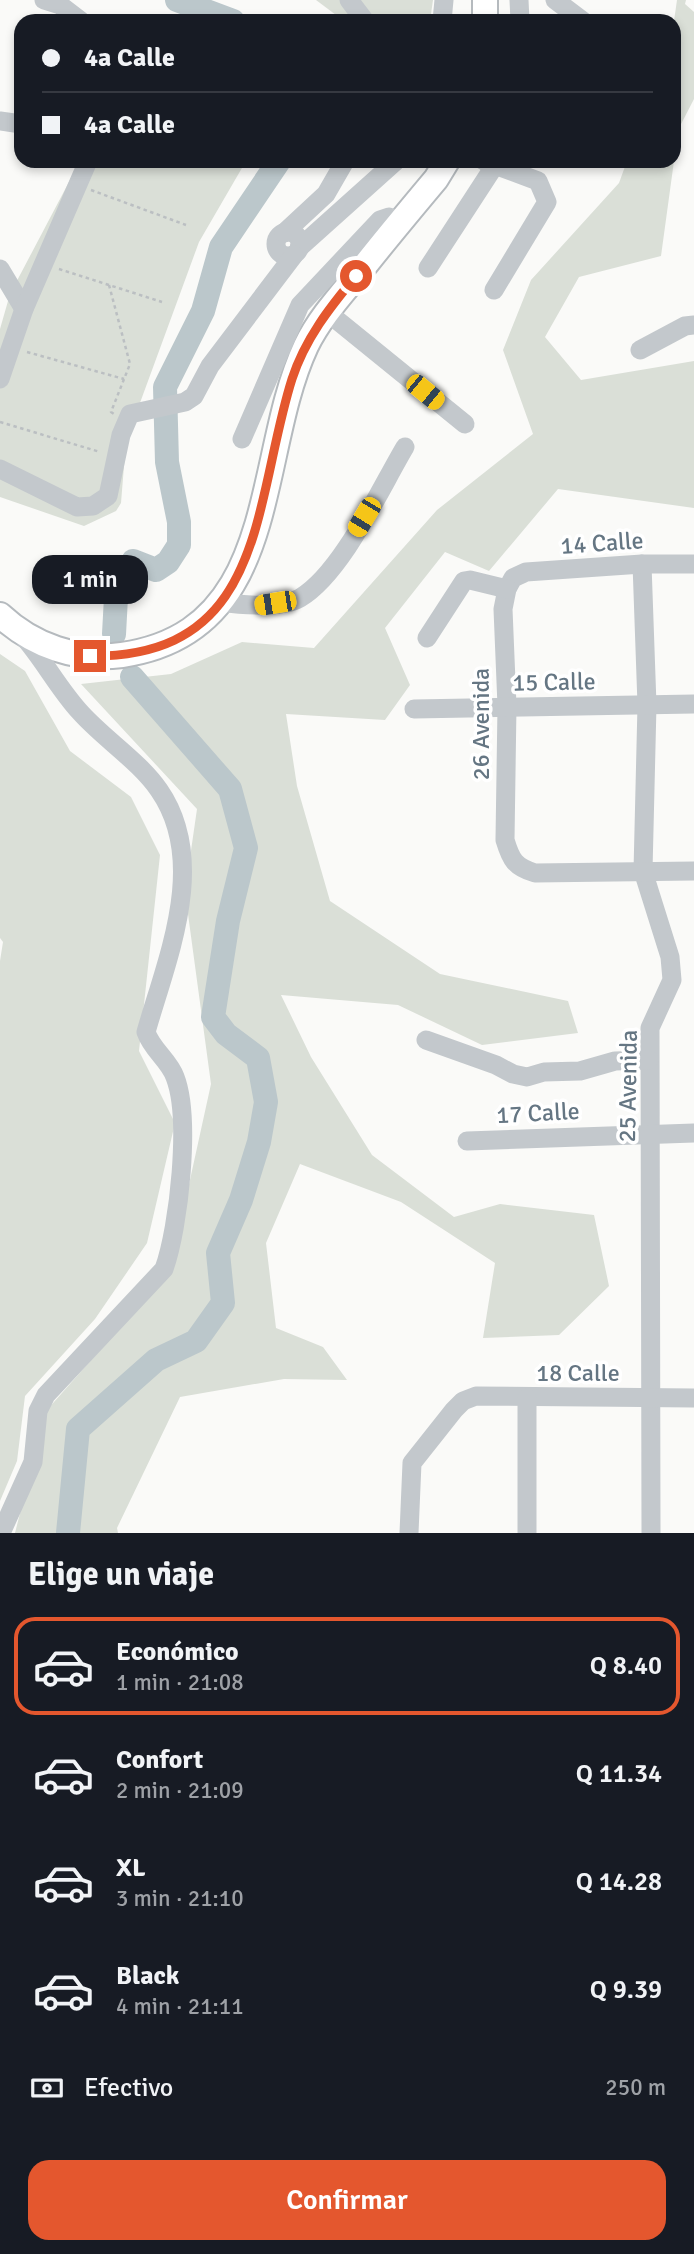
<!DOCTYPE html>
<html lang="es">
<head>
<meta charset="utf-8">
<style>
	body { margin:0; font-family:Signika,sans-serif; background:#20242c; color:#f1f3f6; height:100vh; display:flex; flex-direction:column; font-size:26px; white-space:nowrap }
	* { box-sizing:border-box; margin:0 }
	p { font-size:23px; color:#9ea1a6 }
	.icon { flex:none; width:38px; height:38px; fill:none; stroke:currentColor; stroke-width:2; stroke-linecap:round; stroke-linejoin:round }
	.map { position:relative; height:1533px; overflow:hidden }
	.side { display:flex; flex-direction:column; background:#171b24; flex:1 }
	.side>* { flex:none }
	.guide { position:absolute; left:14px; top:14px; width:667px; height:154px; border-radius:21px; box-shadow:0 4px 10px #0003; display:grid; align-content:center; height:154px; padding:0 28px; background:#171b24 }
	.end { position:absolute; width:32px; height:32px; margin:-16px; border:9px solid #e4572e; background:#fff; box-shadow:0 0 0 4px #fff }
	.from { border-radius:50% }
	.bubble { position:absolute; height:49px; border-radius:21px; background:#171b24; box-shadow:0 4px 10px #0003; font-size:23px; font-weight:600; line-height:49px; text-align:center }
	.car { position:absolute; width:21px; height:42px; margin:-21px -10px; border-radius:9px; box-shadow:0 0 5px 2px #0007; background:linear-gradient(#f5c518 24%,#345 0 40%,#f5c518 0 76%,#345 0 86%,#f5c518 0) }
	.guide b { display:flex; align-items:center; gap:24px; height:66px; font-size:26px }
	.guide b+b { border-top:2px solid #363941 }
	.guide i { width:18px; height:18px; background:#f1f3f6 }
	ul { padding:0; list-style:none }
	li { display:flex; align-items:center; gap:21px; height:98px; margin:0 14px 10px; padding:0 14px; border:4px solid transparent; border-radius:21px }
	li div { flex:1 }
	li b { display:block; font-size:26px }
	li em { font-style:normal; font-weight:600 }
	li.current { border-color:#e4572e }
	li>.icon { width:63px; height:63px; stroke-width:1.5 }
	h2 { padding:0 28px; font-size:32px; line-height:84px }
	.pay { display:flex; align-items:center; gap:18px; height:77px; padding:0 28px; font-size:26px }
	.pay p { margin-inline-start:auto }
	.cta { display:flex; gap:14px; margin-top:auto; padding:14px 28px }
	.cta a { flex:1; height:80px; border-radius:21px; background:#e4572e; color:#fff; font-size:28px; font-weight:600; line-height:80px; text-align:center }
	.map>svg:first-child { display:block }
	.green { fill:#dadfd7 }
	.lines { fill:none; stroke-linecap:round; stroke-linejoin:round }
	.river { stroke:#bbc7cb; stroke-width:24 }
	.major-casing { stroke:#b5babe; stroke-width:28 }
	.path { stroke:#bbbfc2; stroke-width:2.5; stroke-dasharray:3.5 3.5; stroke-linecap:butt }
	.minor { stroke:#c3c8cc; stroke-width:19 }
	.major { stroke:#fff; stroke-width:24 }
	.route { stroke:#e4572e; stroke-width:9 }
	.labels { text-anchor:middle; dominant-baseline:central; stroke-width:7; stroke-linejoin:round; paint-order:stroke }
	.street-label { font-size:24px; fill:#657683; stroke:#fff }
</style>
</head>
<body>
<div class="map">
<svg width="694" height="1533" viewBox="0 0 694 1533">
	<rect width="100%" height="100%" fill="#fafaf8"/>
	<g class="green">
		<polygon points="316,0 433,0 430,21 344,21"/>
		<polygon points="677,0 686,0 685,4 694,12 694,99 678,130 674,160 674,21"/>
		<polygon points="80,161 246,161 199,242 126,441 121,503 116,511 84,526 0,497 0,329 10,294"/>
		<polygon points="627,161 674,161 661,256 579,277 545,337 581,380 694,361 694,508 558,489 489,571 445,552 385,628 410,685 385,720 286,714 297,786 330,901 440,974 568,1001 578,1033 482,1045 398,1005 281,995 311,1057 372,1155 454,1217 500,1204 594,1215 609,1286 559,1335 483,1338 495,1263 401,1202 300,1164 266,1243 276,1328 323,1347 347,1380 284,1379 180,1397 117,1528 118,1533 15,1533 46,1411 170,1271 211,1084 185,892 197,809 81,684 171,674 242,642 314,648 437,510 533,434 503,350 531,280 619,183"/>
		<polygon points="0,654 25,671 70,751 131,797 160,855 139,1051 175,1123 147,1243 95,1319 25,1396 17,1461 0,1501 0,961 3,942 0,938"/>
	</g>
	<g class="lines">
		<g class="river">
			<polyline points="177,0 233,21"/>
			<polyline points="114,634 116,597 133,561 156,570 168,562 179,545 179,522 167,462 165,387 203,311 221,247 279,161"/>
			<polyline points="68,1533 78,1429 156,1360 196,1341 223,1303 218,1253 241,1200 259,1142 266,1102 258,1058 226,1034 213,1017 228,921 246,848 230,789 132,677"/>
		</g>
		<g class="major-casing">
			<g id="major">
				<polyline points="485,0 485,21"/>
				<path d="M0,615C33,646 77,661 122,655C282,632 254,457 306,346C319,319 340,296 359,273C384,241 410,210 436,179L447,161"/>
			</g>
		</g>
		<g class="path">
			<polyline points="91,190 186,225"/>
			<polyline points="59,269 162,302"/>
			<polyline points="109,285 130,364 111,412 114,414"/>
			<polyline points="27,352 124,379"/>
			<polyline points="0,422 100,452"/>
		</g>
		<g class="minor">
			<polyline points="44,0 60,5 81,21"/>
			<polyline points="349,0 365,21"/>
			<polyline points="519,0 520,21"/>
			<polyline points="555,0 583,21"/>
			<polyline points="442,21 444,0"/>
			<polyline points="0,121 21,124"/>
			<polyline points="484,161 538,181 547,202 494,290"/>
			<circle cx="288" cy="244" r="12"/>
			<polyline points="284,233 326,194 345,161"/>
			<polyline points="299,248 396,161"/>
			<polyline points="428,268 495,165"/>
			<polyline points="0,269 24,309"/>
			<polyline points="327,312 465,424"/>
			<polyline points="640,350 685,326 694,325"/>
			<polyline points="0,379 24,309 88,161"/>
			<polyline points="242,439 300,305 380,220 389,217 401,222"/>
			<polyline points="0,469 77,507 93,506 108,496 121,435 130,414 185,402 194,396 210,366 294,255"/>
			<polyline points="642,564 647,705 643,871 670,957 672,980 650,1028 651,1533"/>
			<path d="M694,564H642L526,572L513,578L507,589L503,609L507,706L505,840C511,860 515,867 535,873L694,871"/>
			<path d="M220,602C242,605 281,609 300,598C342,573 380,489 405,447"/>
			<polyline points="427,638 464,581 470,580 507,589"/>
			<polyline points="414,709 694,704"/>
			<polyline points="426,1040 496,1065 513,1074 527,1077 544,1072 580,1071 615,1061 649,1060"/>
			<polyline points="467,1141 694,1133"/>
			<path d="M1,1533L33,1462L38,1411L46,1395L164,1269C179,1227 191,1118 175,1077C169,1060 152,1050 146,1032C167,958 209,862 159,790C139,761 104,739 80,712C58,688 44,660 22,635"/>
			<polyline points="409,1533 412,1463 454,1410 463,1401 476,1396 694,1398"/>
			<polyline points="527,1533 527,1398"/>
		</g>
		<use href="#major" class="major"/>
	</g>
	<g class="lines">
		<path class="route" d="M90,656C267,658 253,502 292,379C305,339 330,307 356,276"/>
	</g>
	<g class="labels">
		<g class="street-label">
			<text transform="translate(602 543) rotate(-4)">14 Calle</text>
			<text transform="translate(554 682) rotate(-1)">15 Calle</text>
			<text transform="translate(481 724) rotate(-90)">26 Avenida</text>
			<text transform="translate(628 1086) rotate(-89)">25 Avenida</text>
			<text transform="translate(538 1113) rotate(-3)">17 Calle</text>
			<text x="578" y="1373">18 Calle</text>
		</g>
	</g>
</svg>
<i class="end from" style="left:356px;top:276px"></i>
<i class="end" style="left:90px;top:656px"></i>
<div class="bubble" style="left:32px;top:555px;width:116px">1 min</div>
<i class="car" style="left:425px;top:392px;rotate:129deg"></i>
<i class="car" style="left:364px;top:517px;rotate:211deg"></i>
<i class="car" style="left:275px;top:603px;rotate:261deg"></i>
<div class="guide">
<b><i class="from"></i>4a Calle</b>
<b><i></i>4a Calle</b>
</div>
</div>
<section class="side">
<h2>Elige un viaje</h2>
<ul>
<li class="current"><svg class="icon" aria-label="car" viewBox="0 0 24 24"><path d="M5 17H2v-5l4-1 3-4h7l3 4 3 1v5h-3M9 17h6M6 11h13"/><circle cx="7" cy="17" r="2"/><circle cx="17" cy="17" r="2"/></svg><div><b>Económico</b><p>1 min · 21:08</p></div><em>Q 8.40</em></li>
<li><svg class="icon" aria-label="car" viewBox="0 0 24 24"><path d="M5 17H2v-5l4-1 3-4h7l3 4 3 1v5h-3M9 17h6M6 11h13"/><circle cx="7" cy="17" r="2"/><circle cx="17" cy="17" r="2"/></svg><div><b>Confort</b><p>2 min · 21:09</p></div><em>Q 11.34</em></li>
<li><svg class="icon" aria-label="car" viewBox="0 0 24 24"><path d="M5 17H2v-5l4-1 3-4h7l3 4 3 1v5h-3M9 17h6M6 11h13"/><circle cx="7" cy="17" r="2"/><circle cx="17" cy="17" r="2"/></svg><div><b>XL</b><p>3 min · 21:10</p></div><em>Q 14.28</em></li>
<li><svg class="icon" aria-label="car" viewBox="0 0 24 24"><path d="M5 17H2v-5l4-1 3-4h7l3 4 3 1v5h-3M9 17h6M6 11h13"/><circle cx="7" cy="17" r="2"/><circle cx="17" cy="17" r="2"/></svg><div><b>Black</b><p>4 min · 21:11</p></div><em>Q 9.39</em></li>
</ul>
<div class="pay"><svg class="icon" aria-label="cash" viewBox="0 0 24 24"><path d="M3 7h18v10H3z"/><circle cx="12" cy="12" r="2"/></svg>Efectivo<p>250 m</p></div>
<div class="cta"><a>Confirmar</a></div>
</section>
</body>
</html>
